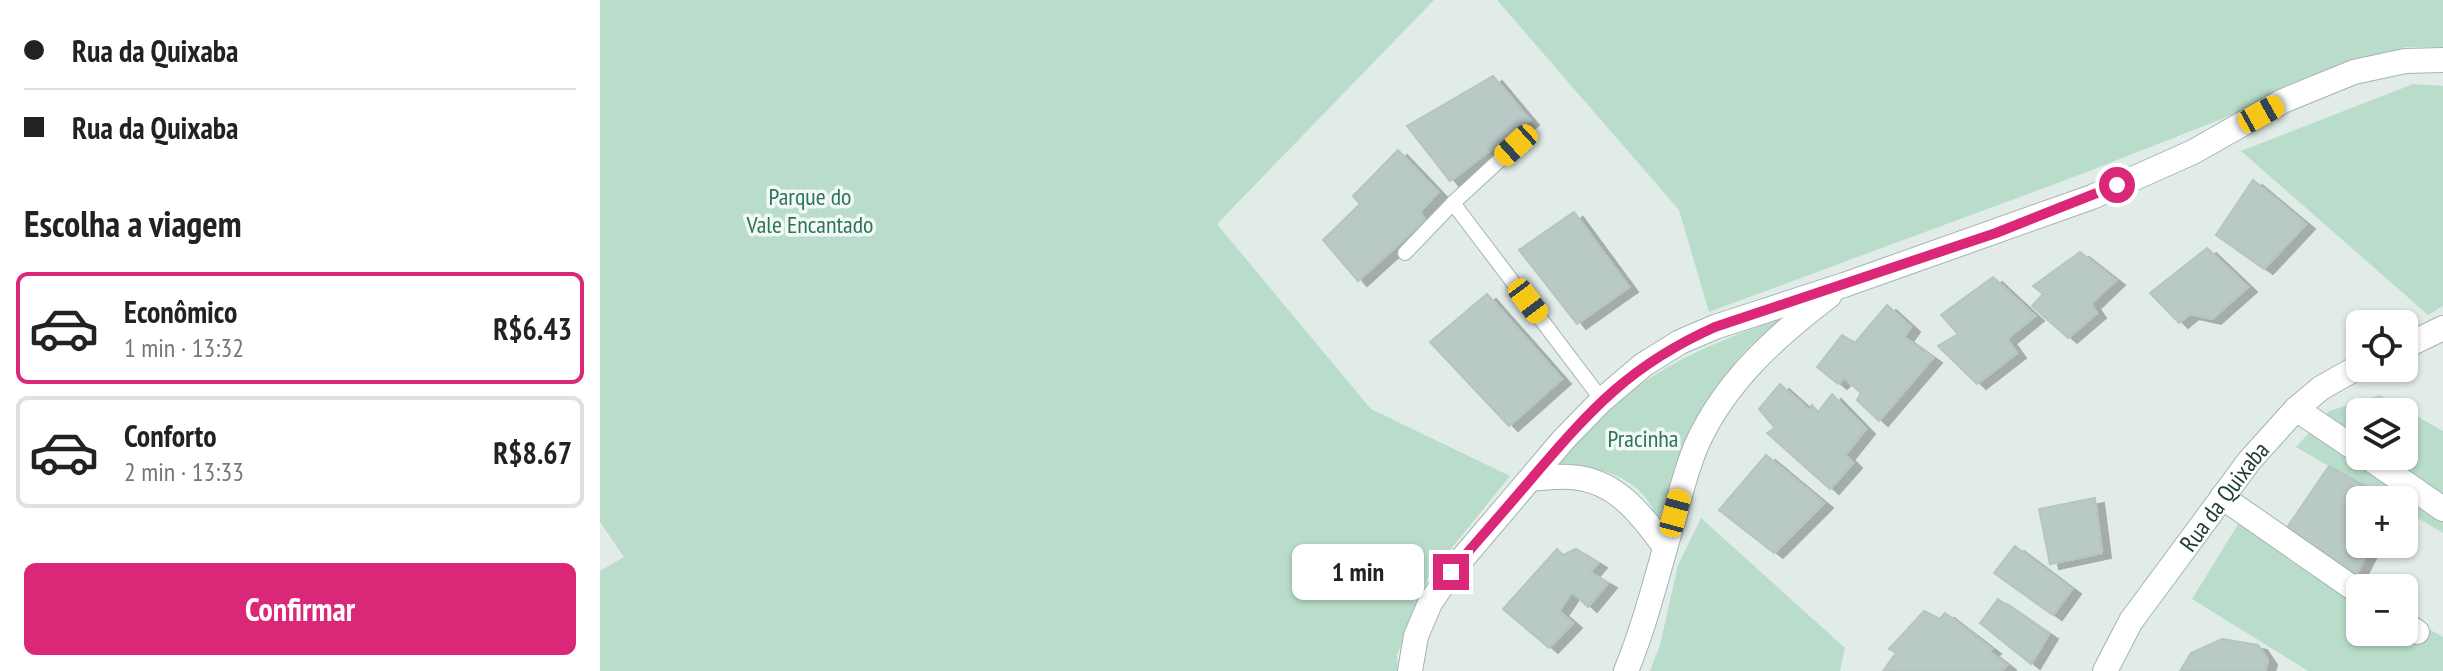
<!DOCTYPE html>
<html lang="pt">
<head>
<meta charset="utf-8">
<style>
	body { margin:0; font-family:"PT Sans Narrow",sans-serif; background:#f2f2f2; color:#222; height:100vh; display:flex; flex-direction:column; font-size:30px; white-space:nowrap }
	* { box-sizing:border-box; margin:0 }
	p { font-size:26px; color:#767676 }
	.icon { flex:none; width:44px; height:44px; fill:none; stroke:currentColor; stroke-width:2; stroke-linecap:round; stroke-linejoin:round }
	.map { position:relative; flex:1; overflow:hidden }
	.sheet { display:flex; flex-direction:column; background:#fff; width:600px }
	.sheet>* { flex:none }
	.banner { display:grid; align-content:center; height:176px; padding:0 24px; background:#fff }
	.tools { position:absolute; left:1746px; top:310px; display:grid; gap:16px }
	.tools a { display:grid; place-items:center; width:72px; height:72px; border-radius:12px; background:#fff; box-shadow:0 2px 6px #0004; font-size:40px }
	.end { position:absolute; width:36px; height:36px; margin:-18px; border:10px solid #db2777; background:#fff; box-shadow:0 0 0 4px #fff }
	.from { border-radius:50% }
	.bubble { position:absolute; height:56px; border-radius:12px; background:#fff; box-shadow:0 2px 6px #0004; font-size:26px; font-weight:600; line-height:56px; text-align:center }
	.car { position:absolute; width:24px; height:48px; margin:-24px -12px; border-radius:10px; box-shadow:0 0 6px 2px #0007; background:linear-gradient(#f5c518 24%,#345 0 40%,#f5c518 0 76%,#345 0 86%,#f5c518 0) }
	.banner b { display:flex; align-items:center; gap:28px; height:76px; font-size:30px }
	.banner b+b { border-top:2px solid #e0e0e0 }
	.banner i { width:20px; height:20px; background:#222 }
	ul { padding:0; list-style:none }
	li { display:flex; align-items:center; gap:24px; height:112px; margin:0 16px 12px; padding:0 8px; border:4px solid #e0e0e0; border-radius:12px }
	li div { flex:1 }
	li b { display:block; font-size:30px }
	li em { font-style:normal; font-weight:600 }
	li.on { border-color:#db2777 }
	li>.icon { width:72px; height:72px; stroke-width:1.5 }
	h2 { padding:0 24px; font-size:36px; line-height:96px }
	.action { display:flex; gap:16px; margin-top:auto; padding:16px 24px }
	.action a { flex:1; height:92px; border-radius:12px; background:#db2777; color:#fff; font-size:32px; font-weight:600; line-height:92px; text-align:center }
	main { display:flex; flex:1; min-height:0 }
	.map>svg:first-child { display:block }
	.green { fill:#baddcb; fill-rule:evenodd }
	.building { fill:#b9c9c6; stroke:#b4c5c2; stroke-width:2; filter:url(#shadow) }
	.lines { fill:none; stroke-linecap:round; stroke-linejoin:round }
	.lane-casing { stroke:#a4b4b1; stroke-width:16 }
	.street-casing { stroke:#a4b4b1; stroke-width:26 }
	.lane { stroke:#fff; stroke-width:14 }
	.street { stroke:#fff; stroke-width:24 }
	.route { stroke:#db2777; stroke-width:10 }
	.labels { text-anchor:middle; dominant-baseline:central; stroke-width:7; stroke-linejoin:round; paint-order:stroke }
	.park-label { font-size:24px; fill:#2b7457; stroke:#f2f8f6 }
	.street-label { font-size:24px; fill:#213d3b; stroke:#f2f8f6 }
</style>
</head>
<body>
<main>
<section class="sheet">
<div class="banner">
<b><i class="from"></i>Rua da Quixaba</b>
<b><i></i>Rua da Quixaba</b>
</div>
<h2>Escolha a viagem</h2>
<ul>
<li class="on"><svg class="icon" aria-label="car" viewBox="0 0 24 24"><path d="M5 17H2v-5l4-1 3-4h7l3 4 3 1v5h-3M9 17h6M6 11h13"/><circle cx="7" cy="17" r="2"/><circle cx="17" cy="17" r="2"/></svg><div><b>Econômico</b><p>1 min · 13:32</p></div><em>R$6.43</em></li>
<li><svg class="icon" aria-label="car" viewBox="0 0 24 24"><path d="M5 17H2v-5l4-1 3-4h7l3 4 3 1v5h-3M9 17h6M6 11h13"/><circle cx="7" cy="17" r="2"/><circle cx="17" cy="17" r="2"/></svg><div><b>Conforto</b><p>2 min · 13:33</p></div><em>R$8.67</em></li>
</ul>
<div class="action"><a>Confirmar</a></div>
</section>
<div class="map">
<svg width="1843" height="671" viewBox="0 0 1843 671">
	<defs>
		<filter id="shadow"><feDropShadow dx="9" dy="5" stdDeviation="0" flood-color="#0004"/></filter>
	</defs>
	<rect width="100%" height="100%" fill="#e1ece9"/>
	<g class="green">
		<polygon points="0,0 834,0 617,224 771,409 910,476 829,576 797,655 798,671 0,671 0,571 24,557 0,522"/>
		<polygon points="897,0 1843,0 1843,47 1805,47 1479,175 1109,312 1079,210"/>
		<polygon points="1813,84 1843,86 1843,306 1828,315 1641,151"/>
		<path d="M1184,317C1173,326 1161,335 1151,345C1102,394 1081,458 1058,521C1055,514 1051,504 1046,498C1025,471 987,466 956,464C976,443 996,420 1018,402C1065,361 1126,338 1184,317Z"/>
		<path d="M1780,395L1843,431V533L1804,510V500H1787L1696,447L1729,411ZM1760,412H1804V456H1760Z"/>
		<polygon points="1101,518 1245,648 1240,671 1050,671 1060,645 1078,565"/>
		<polygon points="1640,521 1760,590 1760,632 1804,632 1804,615 1843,637 1843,671 1708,671 1592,599"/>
	</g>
	<g class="building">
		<polygon points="893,76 930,120 850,181 807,126"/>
		<polygon points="798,150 838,192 820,212 825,220 758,281 723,240 760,204 753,196"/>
		<polygon points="1653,180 1706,224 1664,269 1616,235"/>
		<polygon points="974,212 1029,287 977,324 919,250"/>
		<polygon points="1607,248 1648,287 1612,319 1590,314 1579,323 1550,293"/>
		<polygon points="1480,252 1516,280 1491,304 1497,313 1468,338 1432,306 1443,294 1433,286"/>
		<polygon points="1393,277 1435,316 1407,339 1417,353 1377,384 1338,346 1358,334 1341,315"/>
		<polygon points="887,294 962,379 909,426 830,342"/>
		<polygon points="1287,305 1311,327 1304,337 1333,358 1279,421 1257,400 1261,393 1244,378 1238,384 1217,367 1242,335 1255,343"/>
		<polygon points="1180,384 1209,410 1212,405 1218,412 1232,394 1266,429 1245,455 1253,463 1230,489 1167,433 1175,428 1159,409"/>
		<polygon points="1166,455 1224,503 1174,553 1119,510"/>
		<polygon points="1729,466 1788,500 1760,500 1760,544 1772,544 1755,577 1686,529"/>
		<polygon points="1495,498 1502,553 1450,564 1439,509"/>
		<polygon points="1415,546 1472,589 1453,615 1394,573"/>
		<polygon points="957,549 963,555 976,549 998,563 990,572 1008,583 988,607 972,592 959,611 973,623 949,648 903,609"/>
		<polygon points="1398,599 1449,634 1431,664 1380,623"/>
		<polygon points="1324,611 1340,619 1345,613 1392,649 1389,651 1407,665 1401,671 1283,671 1296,653 1289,649"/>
		<polygon points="1622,639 1658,645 1668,660 1665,671 1580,671 1591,653"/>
	</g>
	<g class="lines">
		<g class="lane-casing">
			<g id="lane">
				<polyline points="853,203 1002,400"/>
				<polyline points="805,253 853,203 916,145"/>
			</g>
		</g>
		<g class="street-casing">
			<g id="street">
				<polyline points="1804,347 1843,328"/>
				<polyline points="1696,409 1760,452"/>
				<polyline points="1766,456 1843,509"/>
				<path d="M931,479C944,478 958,476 970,477C1015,479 1041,514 1065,547"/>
				<polyline points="1622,497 1760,593"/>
				<polyline points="1804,623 1817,632"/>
				<polyline points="810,671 816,636 830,603 851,572 964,439 1002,400 1043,365 1080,342 1115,327 1244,285 1492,197 1593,152 1683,101 1754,72 1805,61 1843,60"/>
				<path d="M1026,671C1047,620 1059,567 1075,514C1081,491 1087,467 1097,444C1125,382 1175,337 1229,296"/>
				<path id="s1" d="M1505,671L1531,621L1650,460L1696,409L1721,388L1760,366"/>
			</g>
		</g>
		<use href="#lane" class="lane"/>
		<use href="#street" class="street"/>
	</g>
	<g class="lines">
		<path class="route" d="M851,572C878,540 905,510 932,478C991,409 1030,365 1115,327L1396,233L1517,185"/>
	</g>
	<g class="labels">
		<g class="park-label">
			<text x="210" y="196">Parque do<tspan x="210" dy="28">Vale Encantado</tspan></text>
			<text x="1043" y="438">Pracinha</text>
		</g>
		<g class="street-label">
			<text stroke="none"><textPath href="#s1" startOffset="212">Rua da Quixaba</textPath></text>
		</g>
	</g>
</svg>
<div class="tools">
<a><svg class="icon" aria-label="locate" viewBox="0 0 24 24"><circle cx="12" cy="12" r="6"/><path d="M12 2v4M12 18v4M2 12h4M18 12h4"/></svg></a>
<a><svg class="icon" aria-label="layers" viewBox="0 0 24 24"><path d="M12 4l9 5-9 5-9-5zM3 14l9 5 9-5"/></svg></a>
<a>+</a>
<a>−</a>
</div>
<i class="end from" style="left:1517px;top:185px"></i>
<i class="end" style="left:851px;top:572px"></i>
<div class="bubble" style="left:692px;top:544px;width:132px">1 min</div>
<i class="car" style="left:1661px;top:114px;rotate:61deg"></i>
<i class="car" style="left:916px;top:145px;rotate:228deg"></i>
<i class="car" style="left:928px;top:301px;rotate:143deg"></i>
<i class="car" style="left:1075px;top:513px;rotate:15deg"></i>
</div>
</main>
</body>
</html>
